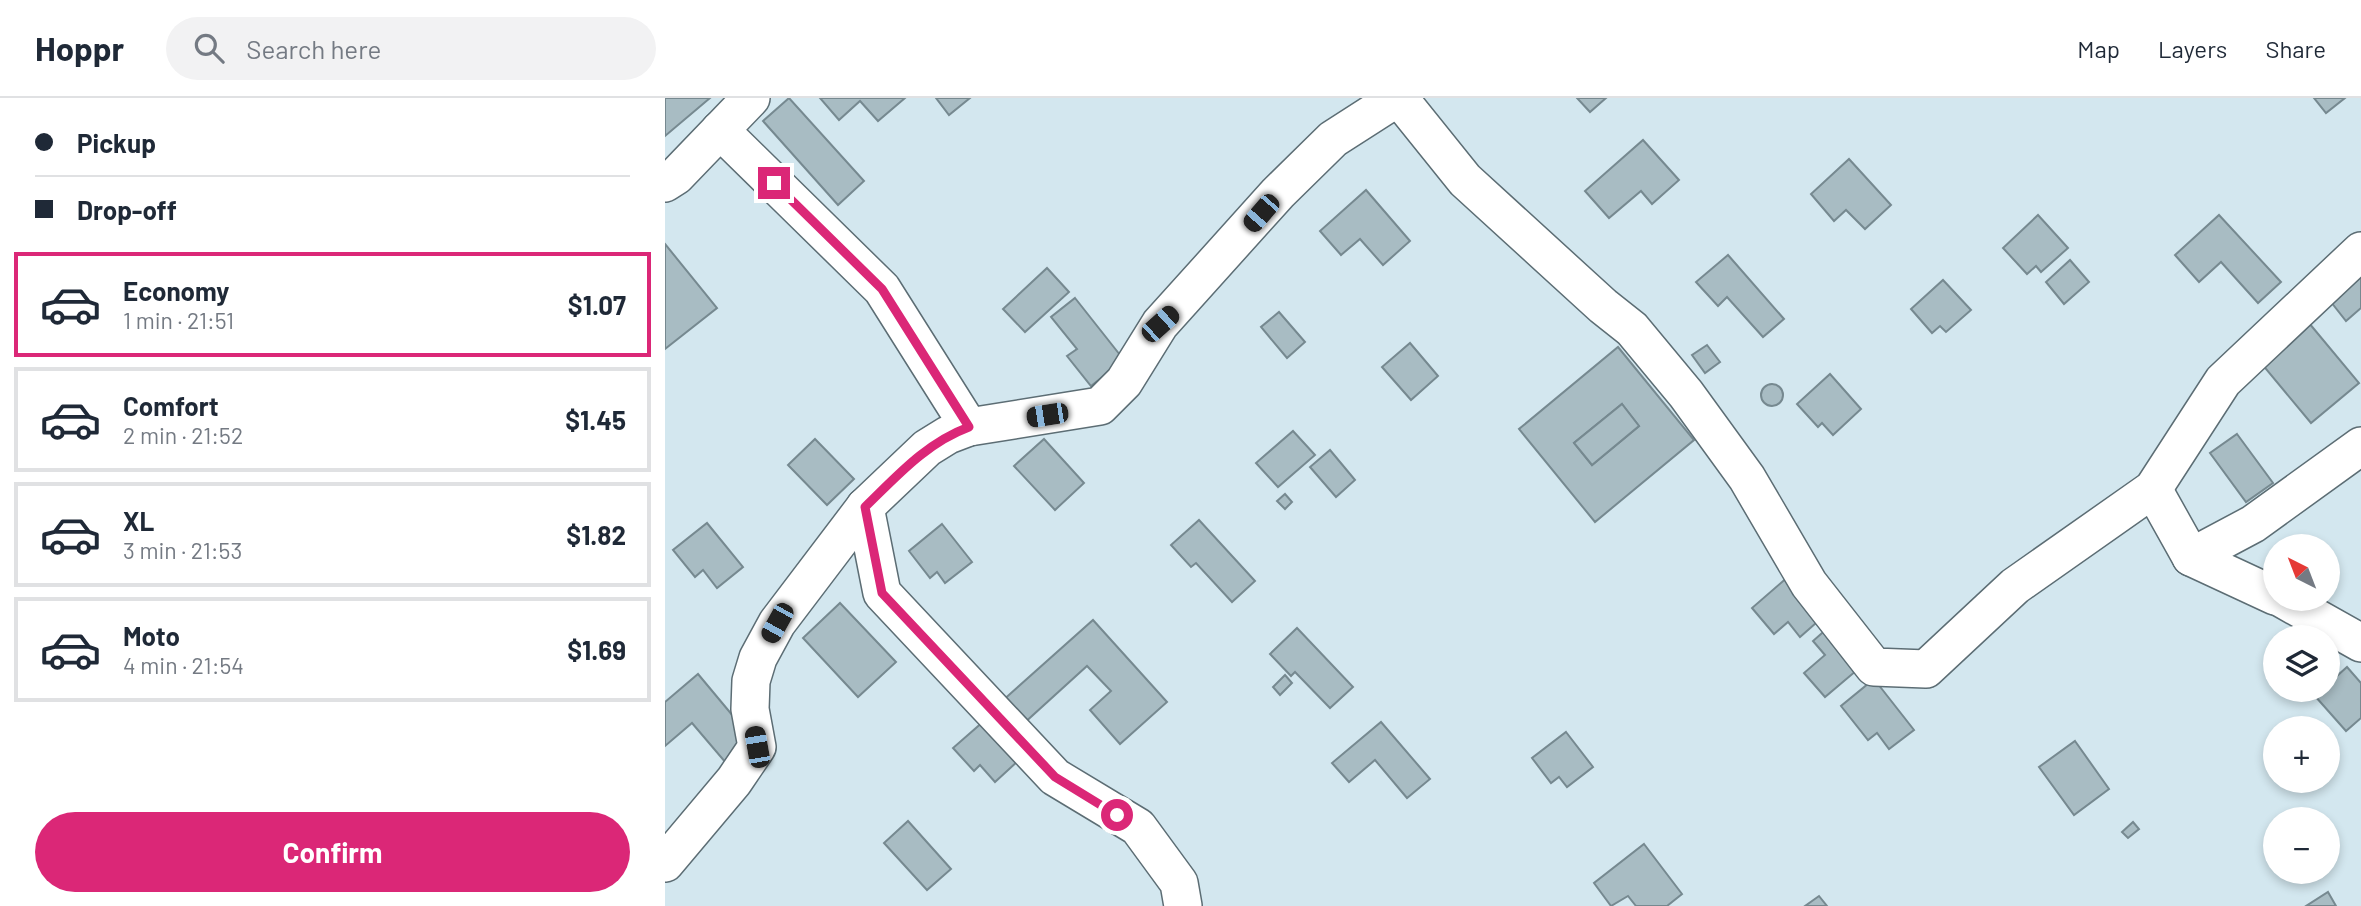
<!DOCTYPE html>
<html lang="en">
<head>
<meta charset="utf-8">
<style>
	body { margin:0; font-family:Barlow,sans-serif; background:#f2f2f3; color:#1f2937; height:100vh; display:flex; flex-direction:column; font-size:26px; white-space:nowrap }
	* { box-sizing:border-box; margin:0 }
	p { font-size:23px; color:#747a83 }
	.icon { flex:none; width:38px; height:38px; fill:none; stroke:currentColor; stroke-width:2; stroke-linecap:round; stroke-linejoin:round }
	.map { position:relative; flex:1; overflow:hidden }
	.drawer { display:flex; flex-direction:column; background:#fff; width:665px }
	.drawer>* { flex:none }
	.hud { display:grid; align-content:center; height:154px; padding:0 35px; background:#fff }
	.needle { width:46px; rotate:318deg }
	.tools { position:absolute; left:1598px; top:436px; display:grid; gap:14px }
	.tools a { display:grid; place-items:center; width:77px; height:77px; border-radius:50%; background:#fff; box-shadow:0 4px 10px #0003; font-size:35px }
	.end { position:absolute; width:32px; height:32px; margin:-16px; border:9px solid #db2777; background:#fff; box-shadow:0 0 0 4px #fff }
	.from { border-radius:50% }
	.car { position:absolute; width:21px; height:42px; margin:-21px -10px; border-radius:9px; box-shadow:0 0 5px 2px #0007; background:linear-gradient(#222 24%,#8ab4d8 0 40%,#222 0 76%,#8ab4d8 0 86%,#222 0) }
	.hud b { display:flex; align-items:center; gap:24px; height:66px; font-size:26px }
	.hud b+b { border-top:2px solid #e0e1e3 }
	.hud i { width:18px; height:18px; background:#1f2937 }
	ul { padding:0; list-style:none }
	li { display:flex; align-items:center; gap:21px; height:105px; margin:0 14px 10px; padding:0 21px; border:4px solid #e0e1e3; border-radius:0px }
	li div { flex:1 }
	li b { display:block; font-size:26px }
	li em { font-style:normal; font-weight:700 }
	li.on { border-color:#db2777 }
	li>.icon { width:63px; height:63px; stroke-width:1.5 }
	.primary-button { display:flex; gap:14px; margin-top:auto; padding:14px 35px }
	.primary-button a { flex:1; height:80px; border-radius:42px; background:#db2777; color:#fff; font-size:28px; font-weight:700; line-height:80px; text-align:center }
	header { display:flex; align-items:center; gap:42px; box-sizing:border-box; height:98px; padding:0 35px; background:#fff; border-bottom:2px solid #e0e1e3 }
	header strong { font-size:33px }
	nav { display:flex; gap:38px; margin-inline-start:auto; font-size:24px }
	.search { width:490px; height:63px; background:#f2f2f3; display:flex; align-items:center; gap:18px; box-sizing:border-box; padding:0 24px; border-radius:38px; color:#747a83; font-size:26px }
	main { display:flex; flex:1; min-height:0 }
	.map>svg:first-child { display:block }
	.building { fill:#a8bcc3; stroke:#768990; stroke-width:2; fill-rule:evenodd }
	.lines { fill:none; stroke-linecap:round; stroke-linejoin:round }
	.minor-casing { stroke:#5c6d74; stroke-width:40 }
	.minor { stroke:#fff; stroke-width:37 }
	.route { stroke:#db2777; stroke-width:9 }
</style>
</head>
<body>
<header>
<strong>Hoppr</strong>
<div class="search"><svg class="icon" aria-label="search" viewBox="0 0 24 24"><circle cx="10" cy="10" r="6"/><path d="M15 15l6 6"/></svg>Search here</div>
<nav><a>Map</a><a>Layers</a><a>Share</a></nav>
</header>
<main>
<section class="drawer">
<div class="hud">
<b><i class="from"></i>Pickup</b>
<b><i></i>Drop-off</b>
</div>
<ul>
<li class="on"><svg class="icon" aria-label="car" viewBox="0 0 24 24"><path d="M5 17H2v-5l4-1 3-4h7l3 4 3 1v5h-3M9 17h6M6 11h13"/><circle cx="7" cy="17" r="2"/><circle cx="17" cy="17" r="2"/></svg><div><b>Economy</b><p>1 min · 21:51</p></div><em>$1.07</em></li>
<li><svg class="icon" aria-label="car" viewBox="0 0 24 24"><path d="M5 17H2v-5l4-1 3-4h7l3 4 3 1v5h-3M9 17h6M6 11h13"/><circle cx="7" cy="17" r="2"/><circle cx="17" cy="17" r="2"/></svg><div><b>Comfort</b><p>2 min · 21:52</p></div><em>$1.45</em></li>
<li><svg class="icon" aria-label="car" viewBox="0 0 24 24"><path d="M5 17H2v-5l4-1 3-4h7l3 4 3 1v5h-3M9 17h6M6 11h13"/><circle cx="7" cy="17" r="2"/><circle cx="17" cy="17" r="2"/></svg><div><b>XL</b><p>3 min · 21:53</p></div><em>$1.82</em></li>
<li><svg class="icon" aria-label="car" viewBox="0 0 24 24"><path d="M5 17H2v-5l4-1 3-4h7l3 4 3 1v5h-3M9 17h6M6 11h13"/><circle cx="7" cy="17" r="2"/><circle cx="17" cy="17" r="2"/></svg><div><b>Moto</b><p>4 min · 21:54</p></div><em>$1.69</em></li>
</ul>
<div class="primary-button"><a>Confirm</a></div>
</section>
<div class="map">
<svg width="1696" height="808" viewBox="0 0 1696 808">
	<rect width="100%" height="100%" fill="#d3e7ef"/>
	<g class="building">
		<polygon points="0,0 45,0 0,38"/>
		<polygon points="124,0 199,83 173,107 98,23"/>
		<polygon points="155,0 240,0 213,23 195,3 174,22"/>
		<polygon points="271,0 305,0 284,17"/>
		<polygon points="912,0 941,0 925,14"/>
		<polygon points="1649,0 1680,0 1661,15"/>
		<polygon points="978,42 1014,82 987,106 976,93 944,120 920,93"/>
		<polygon points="1184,61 1226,107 1200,131 1181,112 1169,123 1146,96"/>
		<polygon points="701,92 745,143 718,167 695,141 676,157 655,133"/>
		<polygon points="1373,117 1403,150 1376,174 1371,168 1362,176 1338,150"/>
		<polygon points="1554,117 1616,184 1593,205 1556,164 1534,184 1510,157"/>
		<polygon points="0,146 52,210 0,251"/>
		<polygon points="1063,157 1119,221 1098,239 1062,199 1053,208 1031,184"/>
		<polygon points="1405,162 1424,184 1399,206 1381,184"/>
		<polygon points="382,170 404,194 360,234 338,211"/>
		<polygon points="1696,179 1696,210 1681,223 1666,204"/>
		<polygon points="1278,182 1306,212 1281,234 1275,228 1267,235 1246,211"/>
		<polygon points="410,200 459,262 426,288 402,258 412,251 386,219"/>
		<polygon points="614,214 640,244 622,260 596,229"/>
		<polygon points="1639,219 1694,285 1646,325 1591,259"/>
		<polygon points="745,245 773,278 746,302 717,269"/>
		<polygon points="1042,247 1055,264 1040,275 1027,257"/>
		<path d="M953,249L1029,342L930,424L854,331ZM957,306L974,328L927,367L909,345Z"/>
		<polygon points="1165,276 1196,311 1168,337 1157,325 1153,329 1132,306"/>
		<circle cx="1107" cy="297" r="11"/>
		<polygon points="957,306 974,328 927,367 909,345"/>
		<polygon points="628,333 650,357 613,389 591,365"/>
		<polygon points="1572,336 1608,385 1581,404 1545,355"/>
		<polygon points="150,341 189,381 162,407 123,367"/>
		<polygon points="379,341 419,385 390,412 349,368"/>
		<polygon points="665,352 690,382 671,399 645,369"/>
		<polygon points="620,396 627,404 620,411 612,403"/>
		<polygon points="534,422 590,483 567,504 531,465 526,469 506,447"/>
		<polygon points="42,425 78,469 52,490 38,472 30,479 8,452"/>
		<polygon points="277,426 307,464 280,485 272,474 265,480 244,453"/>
		<polygon points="1124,478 1159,518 1135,539 1123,524 1109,536 1087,510"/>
		<polygon points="175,505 231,564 193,599 138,540"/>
		<polygon points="428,522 502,604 455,646 425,612 446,593 422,568 357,627 336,604"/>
		<polygon points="1165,528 1198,567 1160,599 1139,575 1160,557 1148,543"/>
		<polygon points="632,530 688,589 665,610 630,574 626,578 605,556"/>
		<polygon points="1682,569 1696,585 1696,620 1681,633 1650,598 1657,592 1662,592 1662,587"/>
		<polygon points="33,576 88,642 61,665 27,625 0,648 0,604"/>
		<polygon points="620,577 627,585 615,597 608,589"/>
		<polygon points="1209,581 1249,632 1224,651 1212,635 1203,642 1176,608"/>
		<polygon points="319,623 354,662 330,684 315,667 309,673 288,650"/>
		<polygon points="716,624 765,681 742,700 710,662 684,684 667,665"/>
		<polygon points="901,634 928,669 902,689 894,679 886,685 867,660"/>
		<polygon points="1410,643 1444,691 1409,717 1374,669"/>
		<polygon points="243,723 286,771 262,792 219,745"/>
		<polygon points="1468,724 1474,731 1463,740 1457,734"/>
		<polygon points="979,746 1017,796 1002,808 971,808 963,798 946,808 929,785"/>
		<polygon points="1663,794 1671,808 1641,808"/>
		<polygon points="1154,798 1162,808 1140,808"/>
	</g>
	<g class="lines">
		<g class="minor-casing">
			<g id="minor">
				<polyline points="734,0 800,82 938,208 967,231 1021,296 1082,380 1144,486 1209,569 1261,571 1350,488 1488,391 1558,283 1696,153"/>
				<polyline points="55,32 217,191 304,329"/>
				<polyline points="0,85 11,78 86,0"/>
				<polyline points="1488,391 1526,459 1610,498"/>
				<polyline points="200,409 217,495 390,679 473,729 514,785 518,808"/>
				<polyline points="1526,459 1588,426 1696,348"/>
				<polyline points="1616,500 1696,545"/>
				<polyline points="0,765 69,683 92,649 85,611 86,583 93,560 112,525 200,409 262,350 283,337 304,329 435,308 459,284 495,226 613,95 668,41 732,0"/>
			</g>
		</g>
		<use href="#minor" class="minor"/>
	</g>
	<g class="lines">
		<path class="route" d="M109,85L217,191L304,329C261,345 232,378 200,409L217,495L390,679L452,717"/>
	</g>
</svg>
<div class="tools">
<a><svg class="needle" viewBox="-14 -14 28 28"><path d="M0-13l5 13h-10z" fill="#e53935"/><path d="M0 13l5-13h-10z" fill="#747a83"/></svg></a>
<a><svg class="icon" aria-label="layers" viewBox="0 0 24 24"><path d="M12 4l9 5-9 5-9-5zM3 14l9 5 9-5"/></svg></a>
<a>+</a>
<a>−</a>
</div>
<i class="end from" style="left:452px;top:717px"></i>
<i class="end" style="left:109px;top:85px"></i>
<i class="car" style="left:596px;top:115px;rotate:221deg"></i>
<i class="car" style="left:495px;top:226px;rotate:48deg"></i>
<i class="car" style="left:382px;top:317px;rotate:261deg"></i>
<i class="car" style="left:112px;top:525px;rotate:209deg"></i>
<i class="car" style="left:92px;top:649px;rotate:350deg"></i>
</div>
</main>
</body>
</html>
